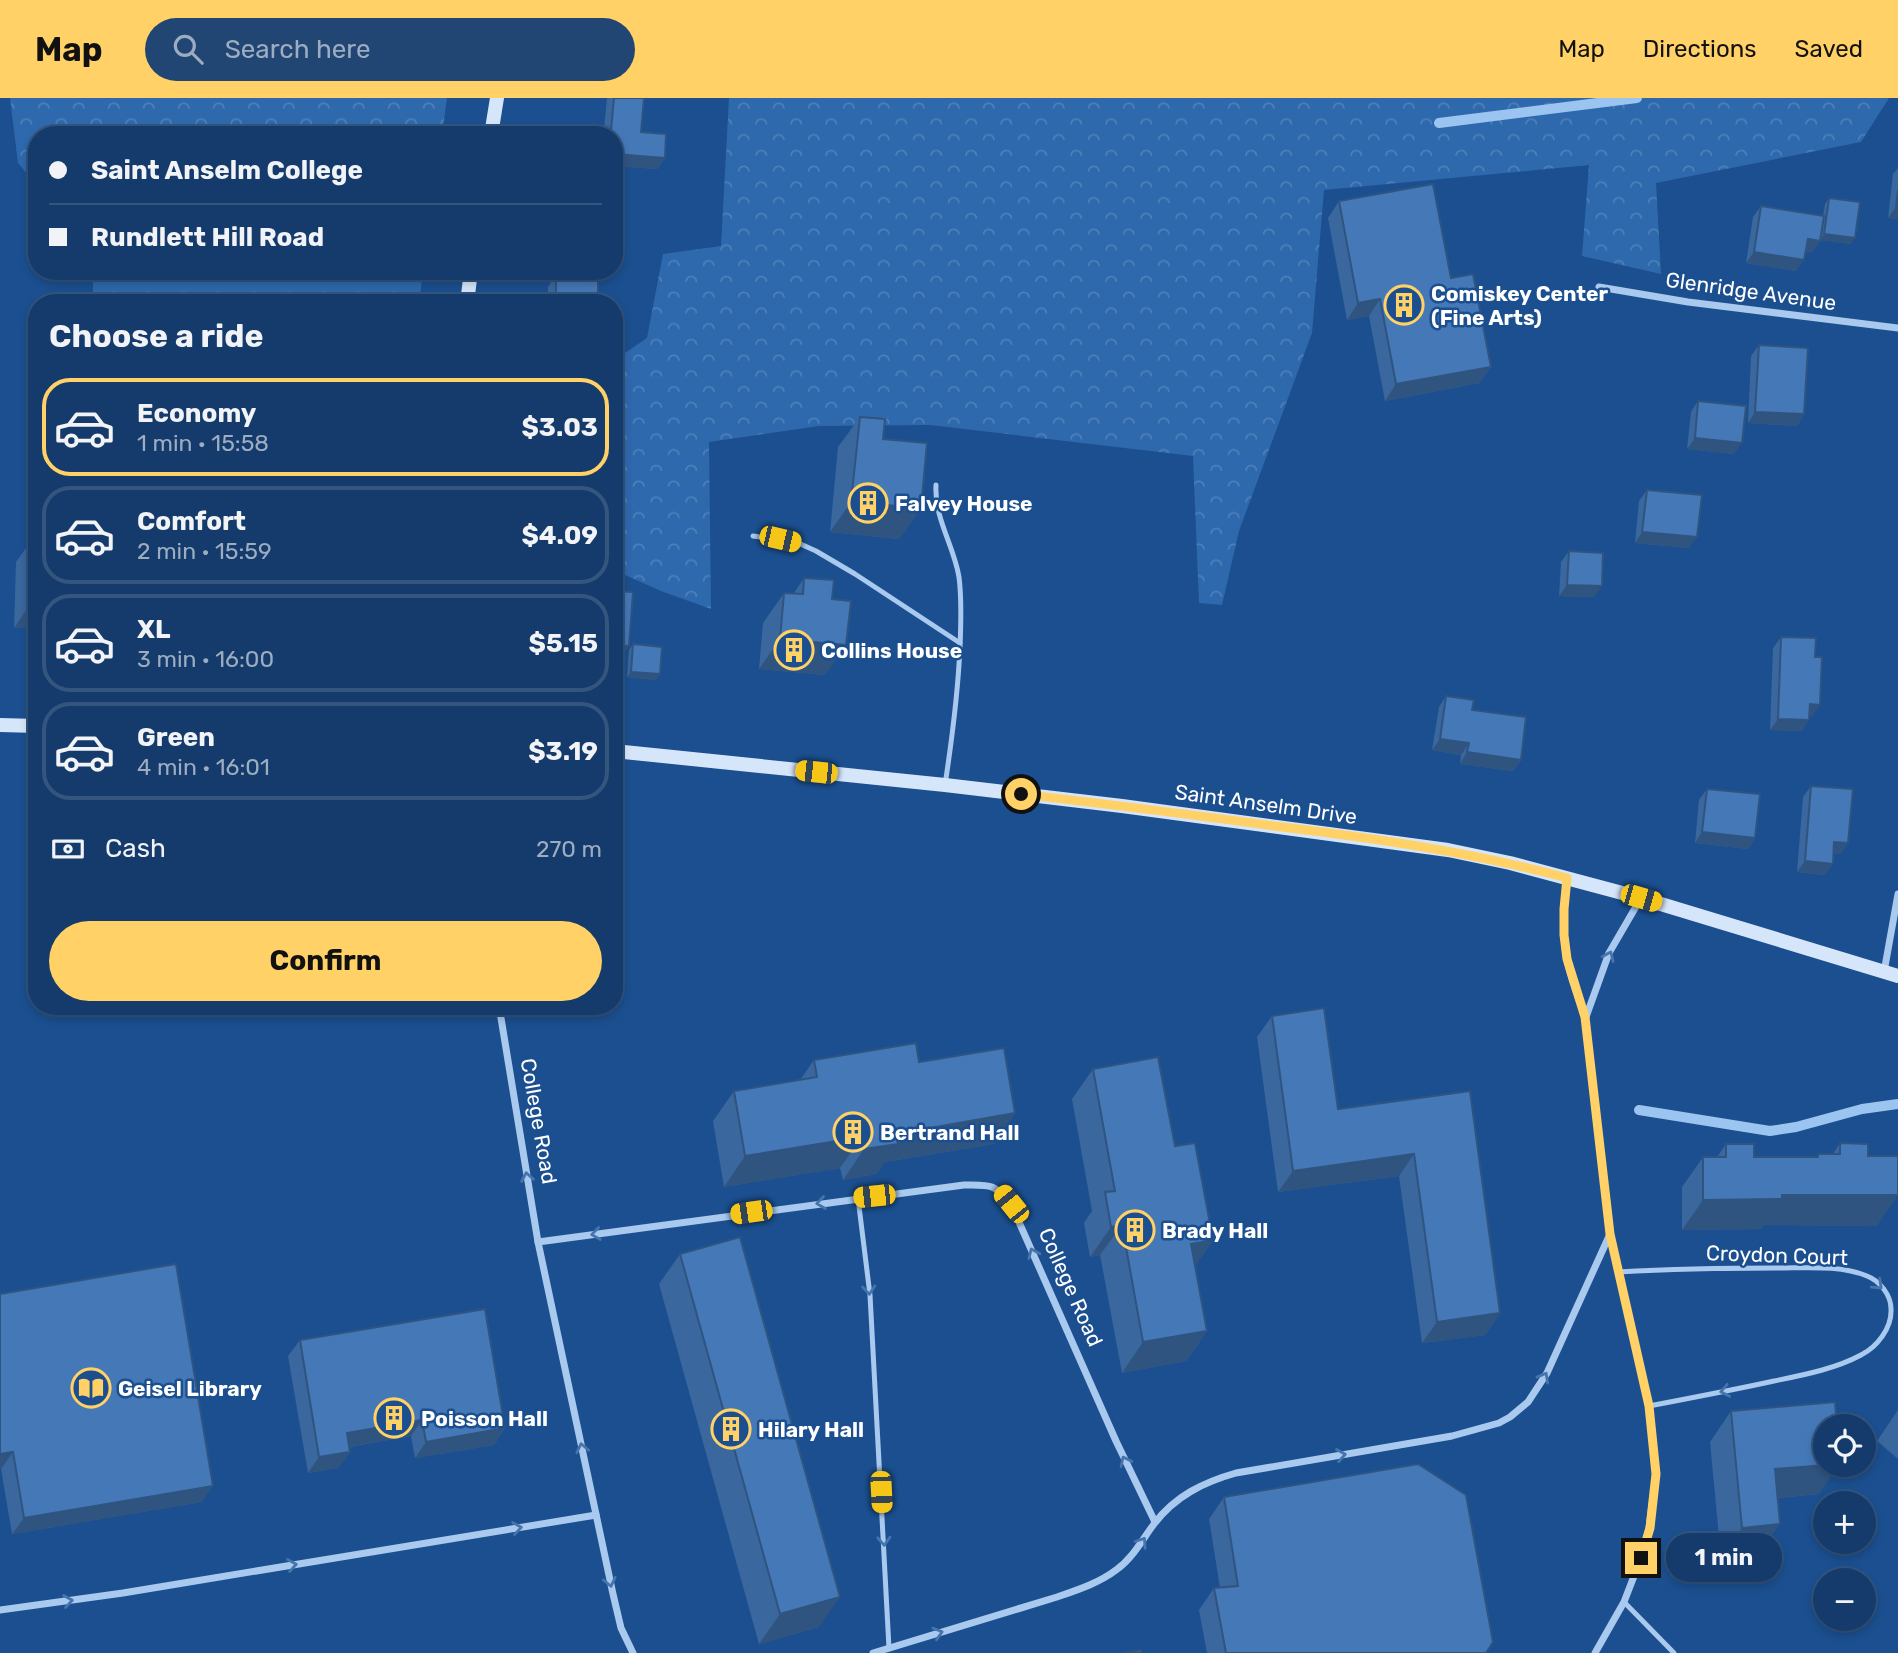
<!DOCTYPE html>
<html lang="en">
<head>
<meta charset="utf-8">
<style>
	body { margin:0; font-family:Rubik,sans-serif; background:#214673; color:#f1f3f6; height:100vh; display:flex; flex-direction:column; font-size:26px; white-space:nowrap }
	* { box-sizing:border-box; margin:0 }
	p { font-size:23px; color:#9dadc1 }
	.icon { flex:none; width:38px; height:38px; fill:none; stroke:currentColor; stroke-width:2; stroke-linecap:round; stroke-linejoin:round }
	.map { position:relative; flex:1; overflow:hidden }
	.side { position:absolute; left:28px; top:196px; width:595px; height:721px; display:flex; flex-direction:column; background:#143b6b; border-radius:28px; box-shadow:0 4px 10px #0003,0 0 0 2px #33557e }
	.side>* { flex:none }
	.top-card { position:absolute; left:28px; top:28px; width:595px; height:154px; border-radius:28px; box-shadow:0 4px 10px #0003,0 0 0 2px #33557e; display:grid; align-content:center; height:154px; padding:0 21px; background:#143b6b }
	.tools { position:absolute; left:1813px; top:1316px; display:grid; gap:14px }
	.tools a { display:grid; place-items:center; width:63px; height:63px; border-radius:50%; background:#143b6b; box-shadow:0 4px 10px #0003,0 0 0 2px #33557e; font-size:35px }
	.end { position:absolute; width:32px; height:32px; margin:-16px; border:9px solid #ffd166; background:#111; box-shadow:0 0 0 4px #111 }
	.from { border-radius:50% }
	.bubble { position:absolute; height:49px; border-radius:24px; background:#143b6b; box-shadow:0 4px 10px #0003,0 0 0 2px #33557e; font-size:23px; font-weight:700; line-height:49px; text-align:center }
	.car { position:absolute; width:21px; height:42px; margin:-21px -10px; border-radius:9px; box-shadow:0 0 5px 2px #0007; background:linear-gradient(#f5c518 24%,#345 0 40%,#f5c518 0 76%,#345 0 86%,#f5c518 0) }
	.top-card b { display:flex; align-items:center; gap:24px; height:66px; font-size:26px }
	.top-card b+b { border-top:2px solid #33557e }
	.top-card i { width:18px; height:18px; background:#f1f3f6 }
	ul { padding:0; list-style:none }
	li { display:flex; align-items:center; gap:21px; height:98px; margin:0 14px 10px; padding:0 7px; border:4px solid #33557e; border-radius:28px }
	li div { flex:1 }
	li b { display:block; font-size:26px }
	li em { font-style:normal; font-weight:700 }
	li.active { border-color:#ffd166 }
	li>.icon { width:63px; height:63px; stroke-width:1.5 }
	h2 { padding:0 21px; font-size:32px; line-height:84px }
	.pay { display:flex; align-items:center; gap:18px; height:77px; padding:0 21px; font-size:26px }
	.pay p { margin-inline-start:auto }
	.button { display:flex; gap:14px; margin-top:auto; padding:14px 21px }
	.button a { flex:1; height:80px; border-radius:42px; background:#ffd166; color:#111; font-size:28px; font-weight:700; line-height:80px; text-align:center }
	header { display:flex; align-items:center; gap:42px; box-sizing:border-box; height:98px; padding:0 35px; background:#ffd166; color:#111 }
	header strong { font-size:33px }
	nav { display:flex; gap:38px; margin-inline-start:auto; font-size:24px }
	.search { width:490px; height:63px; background:#214673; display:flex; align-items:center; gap:18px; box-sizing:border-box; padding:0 24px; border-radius:38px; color:#9dadc1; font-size:26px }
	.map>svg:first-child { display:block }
	.forest { fill:url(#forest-crowns) }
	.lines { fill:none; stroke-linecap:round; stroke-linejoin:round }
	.stream { stroke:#9cc4f0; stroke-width:10 }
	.lane { stroke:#a9c9ee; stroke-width:5 }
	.street { stroke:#a9c9ee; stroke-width:7 }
	.secondary { stroke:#d6e6fa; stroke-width:14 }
	.wall { fill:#3a679d }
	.shaded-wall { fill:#305480 }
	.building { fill:#4478b7; stroke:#305480; stroke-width:2 }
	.oneway { stroke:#4674ac }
	.route { stroke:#ffd166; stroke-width:9 }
	.labels { text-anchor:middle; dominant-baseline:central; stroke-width:5; stroke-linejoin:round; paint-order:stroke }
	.street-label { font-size:21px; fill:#fff; stroke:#1b4f8f }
	.poi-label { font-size:21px; font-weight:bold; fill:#fff; stroke:#1b4f8f; text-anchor:start }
</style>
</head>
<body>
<header>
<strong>Map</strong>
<div class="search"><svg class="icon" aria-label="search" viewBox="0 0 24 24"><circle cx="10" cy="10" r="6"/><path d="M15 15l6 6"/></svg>Search here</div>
<nav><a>Map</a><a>Directions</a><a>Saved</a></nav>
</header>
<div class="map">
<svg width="1898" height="1555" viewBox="0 0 1898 1555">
	<defs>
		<pattern id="forest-crowns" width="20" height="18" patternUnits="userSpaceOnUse" patternTransform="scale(1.75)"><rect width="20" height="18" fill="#2e69ad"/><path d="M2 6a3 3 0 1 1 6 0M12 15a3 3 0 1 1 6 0" fill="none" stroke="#4d80b9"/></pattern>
	</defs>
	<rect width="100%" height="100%" fill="#1b4f8f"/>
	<g class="forest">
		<polygon points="10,0 447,0 442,37 37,37 37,88 18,65"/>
		<polygon points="729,0 1889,0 1861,44 1656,85 1661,176 1582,158 1589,67 1324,92 1312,235 1239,433 1222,507 1199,505 1193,358 930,327 819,328 709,344 711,511 661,493 614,472 614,259 619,259 647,240 663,156 721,148"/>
		<polygon points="93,173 423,173 419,205 93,205"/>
	</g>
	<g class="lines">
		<g class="stream">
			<polyline points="1439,25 1637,0"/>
			<polyline points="1639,1012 1770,1033 1796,1029 1862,1011 1898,1006"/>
		</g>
		<g class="lane">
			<path d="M936,387C934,420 954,448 959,479C962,502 961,526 960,549C958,595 952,641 945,687"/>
			<polyline points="753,438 796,444 816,453 855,476 960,545"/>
			<polyline points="858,1100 870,1197 889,1550"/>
			<path d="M1618,1174C1672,1171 1725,1170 1778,1170C1807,1170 1840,1167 1867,1178C1880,1183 1891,1197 1891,1211C1892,1230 1877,1249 1861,1257C1835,1271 1803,1277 1774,1283C1733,1292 1691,1300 1649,1308"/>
			<polyline points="1624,1504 1674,1555"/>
		</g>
		<g class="street">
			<polyline points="1599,189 1688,204 1898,230"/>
			<path d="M1567,780C1564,808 1562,835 1567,862C1571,882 1579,901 1585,919L1610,1136L1649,1308L1656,1376L1649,1430L1641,1460L1624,1504L1595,1555"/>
			<polyline points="1884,874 1898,796"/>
			<polyline points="499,908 538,1144 613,1496 621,1530 633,1555"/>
			<polyline points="1586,919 1609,855 1641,800"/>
			<path d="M538,1144L964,1087C990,1087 994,1085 1011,1106L1116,1343L1155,1424"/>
			<polyline points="0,1512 123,1495 596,1417"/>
			<path d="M873,1555L1057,1499C1077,1492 1099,1485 1116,1472C1133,1460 1142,1442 1154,1426C1175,1398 1204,1384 1236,1375L1452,1338L1499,1325L1510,1319L1528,1304L1547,1275L1610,1136"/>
		</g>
		<g class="secondary">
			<polyline points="491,37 497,0"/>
			<polyline points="467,205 471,173"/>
			<polyline points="0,627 37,628"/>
			<polyline points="614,653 945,687 1122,708 1448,752 1510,765 1641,800 1898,878"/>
		</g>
	</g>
	<g class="wall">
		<polygon points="607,0 644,0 641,34 665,60 657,71 614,68 614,37 564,37 570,29 604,31"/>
		<polygon points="1898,70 1898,121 1888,120 1893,76"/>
		<polygon points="1829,100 1851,146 1820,142 1822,130 1820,143 1812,154 1805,153 1796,173 1746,165 1753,119 1761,108 1823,118 1825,106"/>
		<polygon points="1339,103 1451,180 1491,269 1479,285 1385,303 1369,218 1347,222 1328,120"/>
		<polygon points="556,177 598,205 548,205 548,189"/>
		<polygon points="1759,247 1804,316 1797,328 1748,325 1751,258"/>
		<polygon points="1698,303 1734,356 1687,351 1691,314"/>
		<polygon points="860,319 921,410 899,441 830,434 838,349"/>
		<polygon points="1647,392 1689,450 1635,445 1639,403"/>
		<polygon points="31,443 37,530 14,530 16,464"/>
		<polygon points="1569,453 1594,499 1559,498 1561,464"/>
		<polygon points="804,480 825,577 759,571 763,525 784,495 794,495"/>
		<polygon points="1781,539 1812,618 1810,618 1802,633 1770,632 1773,550"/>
		<polygon points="633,546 656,582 627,579 629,552"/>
		<polygon points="1446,598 1472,612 1521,662 1513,673 1460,666 1461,657 1432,652 1439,609"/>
		<polygon points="1811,688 1848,745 1840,756 1833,755 1825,777 1797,774 1803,699"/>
		<polygon points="1707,691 1755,740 1748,751 1695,745 1699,702"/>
		<polygon points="1272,918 1338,1011 1470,993 1500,1215 1485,1237 1422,1245 1399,1078 1278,1094 1257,939"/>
		<polygon points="814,962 919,964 1015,1015 994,1046 885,1064 876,1076 843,1082 840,1070 724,1089 713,1023 734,993 800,982"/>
		<polygon points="1093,971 1175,1048 1213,1142 1195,1168 1207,1233 1186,1263 1122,1275 1100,1157 1090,1159 1084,1125 1092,1113 1072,1001"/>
		<polygon points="1840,1045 1868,1058 1877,1128 1764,1127 1761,1131 1682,1132 1682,1089 1703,1059 1717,1059 1726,1046 1754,1059 1816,1059 1818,1056 1833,1056"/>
		<polygon points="680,1156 819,1529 759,1546 659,1186"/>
		<polygon points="0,1196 202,1404 12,1436 1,1371"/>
		<polygon points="300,1242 505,1330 494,1347 415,1360 411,1338 349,1349 350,1354 338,1370 308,1375 288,1258"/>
		<polygon points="1898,1312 1898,1361 1877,1343"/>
		<polygon points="1731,1313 1819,1396 1777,1400 1759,1456 1721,1460 1710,1344"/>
		<polygon points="1224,1399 1486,1555 1207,1555 1199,1512 1214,1490 1220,1490 1209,1421"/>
	</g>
	<g class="shaded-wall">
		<polygon points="614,56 665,60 657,71 614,68"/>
		<polygon points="1896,109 1898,109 1898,121 1888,120"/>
		<polygon points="1824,136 1855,140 1851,146 1820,142"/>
		<polygon points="1808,141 1820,143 1812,154 1800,152"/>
		<polygon points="1754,154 1804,162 1796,173 1746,165"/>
		<polygon points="1380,201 1369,218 1347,222 1358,205"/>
		<polygon points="1491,269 1479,285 1385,303 1396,286"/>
		<polygon points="1755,314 1804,316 1797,328 1748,325"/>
		<polygon points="1695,340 1742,345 1734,356 1687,351"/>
		<polygon points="851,404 921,410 899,441 830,434"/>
		<polygon points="1642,434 1697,439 1689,450 1635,445"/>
		<polygon points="1567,487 1602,488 1594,499 1559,498"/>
		<polygon points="29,508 37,509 37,530 14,530"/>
		<polygon points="780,541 846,547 825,577 759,571"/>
		<polygon points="614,547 629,548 621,559 614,558"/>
		<polygon points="631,574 660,576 656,582 627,579"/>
		<polygon points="1810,606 1820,607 1812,618 1802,617"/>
		<polygon points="1778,621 1809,622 1802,633 1770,632"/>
		<polygon points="1440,641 1469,645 1461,657 1432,652"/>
		<polygon points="1467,654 1521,662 1513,673 1460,666"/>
		<polygon points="1702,734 1755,740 1748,751 1695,745"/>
		<polygon points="1834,744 1848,745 1840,756 1827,755"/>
		<polygon points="1805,763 1833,766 1825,777 1797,774"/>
		<polygon points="1015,1015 994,1046 885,1064 876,1076 843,1082 864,1051 896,1036"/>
		<polygon points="862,1039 840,1070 724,1089 745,1058"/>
		<polygon points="1414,1056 1399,1078 1278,1094 1293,1073"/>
		<polygon points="1782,1097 1898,1097 1877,1128 1764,1127 1761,1131 1682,1132 1703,1102"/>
		<polygon points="1122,1127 1100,1157 1090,1159 1111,1129"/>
		<polygon points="1213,1142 1192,1173 1191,1146"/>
		<polygon points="1500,1215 1485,1237 1422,1245 1437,1224"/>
		<polygon points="1207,1233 1186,1263 1122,1275 1143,1244"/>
		<polygon points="422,1322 411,1338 335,1351 347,1335"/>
		<polygon points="505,1330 494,1347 415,1360 426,1344"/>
		<polygon points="13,1354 1,1371 0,1371 0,1356"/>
		<polygon points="350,1354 338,1370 308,1375 319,1359"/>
		<polygon points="1827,1367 1839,1367 1819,1396 1754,1402 1775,1371"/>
		<polygon points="213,1388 202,1404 12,1436 24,1420"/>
		<polygon points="1780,1426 1759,1456 1721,1460 1742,1430"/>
		<polygon points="840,1499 819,1529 759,1546 780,1516"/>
	</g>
	<g class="building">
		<polygon points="614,0 644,0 641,34 666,36 665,60 614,56 614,37 569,37 570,29 611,32"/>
		<polygon points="1433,86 1451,180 1473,176 1491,269 1396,286 1380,201 1358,205 1339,103"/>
		<polygon points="1898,92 1898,109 1896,109"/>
		<polygon points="1829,100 1860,104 1855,140 1824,136"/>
		<polygon points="1761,108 1824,118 1820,143 1808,141 1804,162 1754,154"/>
		<rect x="556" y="177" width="42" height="28"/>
		<polygon points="1759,247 1808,250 1804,316 1755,314"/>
		<polygon points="1698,303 1746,308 1742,345 1695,340"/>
		<polygon points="860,319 885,321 883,341 927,345 921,410 851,404"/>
		<polygon points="1647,392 1702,397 1697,439 1642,434"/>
		<polygon points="31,443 37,443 37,509 29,508"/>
		<polygon points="1569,453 1603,455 1602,488 1567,487"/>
		<polygon points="804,480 834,482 832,501 851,503 846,547 780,541 784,495 803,496"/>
		<polygon points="614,493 633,494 629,548 614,547"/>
		<polygon points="1781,539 1816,540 1815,559 1822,559 1820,607 1810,606 1809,622 1778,621"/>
		<polygon points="633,546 662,549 660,576 631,574"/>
		<polygon points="1446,598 1474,602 1472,612 1526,619 1521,662 1467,654 1469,645 1440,641"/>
		<polygon points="1811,688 1853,691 1848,745 1834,744 1833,766 1805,763"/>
		<polygon points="1707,691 1760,696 1755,740 1702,734"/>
		<polygon points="1324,910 1338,1011 1470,993 1500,1215 1437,1224 1414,1056 1293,1073 1272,918"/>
		<polygon points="916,945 919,964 1004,950 1015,1015 896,1036 898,1046 864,1051 862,1039 745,1058 734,993 817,979 814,962"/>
		<polygon points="1158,959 1175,1048 1195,1045 1213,1142 1191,1146 1207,1233 1143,1244 1122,1127 1111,1129 1105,1094 1115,1093 1093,971"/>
		<polygon points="1840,1045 1868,1046 1868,1058 1898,1058 1898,1097 1782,1097 1782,1101 1703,1102 1703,1059 1726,1059 1726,1046 1754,1046 1754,1059 1818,1059 1818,1056 1840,1056"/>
		<polygon points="740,1139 840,1499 780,1516 680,1156"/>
		<polygon points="176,1166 213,1388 24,1420 13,1354 0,1356 0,1196"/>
		<polygon points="485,1211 505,1330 426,1344 422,1322 347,1335 350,1354 319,1359 300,1242"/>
		<polygon points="1835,1304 1837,1328 1825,1328 1825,1367 1827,1367 1775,1371 1780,1426 1742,1430 1731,1313"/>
		<polygon points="1418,1366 1466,1397 1493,1544 1486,1555 1226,1555 1214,1490 1238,1488 1224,1399"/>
		<polygon points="1141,1552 1141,1555 1124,1555"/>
	</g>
	<defs><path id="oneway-chevron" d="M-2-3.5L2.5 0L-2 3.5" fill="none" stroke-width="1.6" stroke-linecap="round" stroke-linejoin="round" transform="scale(1.75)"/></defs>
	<g class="oneway">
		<use href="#oneway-chevron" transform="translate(1609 858) rotate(-66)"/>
		<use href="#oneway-chevron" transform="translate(527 1079) rotate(-100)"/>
		<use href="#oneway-chevron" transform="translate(821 1105) rotate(172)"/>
		<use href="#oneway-chevron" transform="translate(596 1136) rotate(172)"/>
		<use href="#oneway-chevron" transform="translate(1033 1155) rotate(-114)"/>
		<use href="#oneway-chevron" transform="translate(1878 1187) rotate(43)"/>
		<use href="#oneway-chevron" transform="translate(869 1192) rotate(85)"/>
		<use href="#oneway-chevron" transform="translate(1544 1279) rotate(-61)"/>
		<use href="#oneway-chevron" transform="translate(1725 1293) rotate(169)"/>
		<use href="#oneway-chevron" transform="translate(582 1350) rotate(-102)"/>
		<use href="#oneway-chevron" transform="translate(1341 1357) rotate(-10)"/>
		<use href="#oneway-chevron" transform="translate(1125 1363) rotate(-116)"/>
		<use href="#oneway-chevron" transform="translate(517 1430) rotate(-9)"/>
		<use href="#oneway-chevron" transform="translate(884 1443) rotate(87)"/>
		<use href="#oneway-chevron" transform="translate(1142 1444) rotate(-56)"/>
		<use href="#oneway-chevron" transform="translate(292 1467) rotate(-9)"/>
		<use href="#oneway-chevron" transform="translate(610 1484) rotate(78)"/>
		<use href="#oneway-chevron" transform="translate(68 1503) rotate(-9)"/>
		<use href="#oneway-chevron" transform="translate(938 1535) rotate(-17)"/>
	</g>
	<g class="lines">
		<path class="route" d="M1021,696C1105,706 1190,716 1274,728C1373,740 1471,754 1567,780L1564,811V837L1567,861L1585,919L1610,1136L1649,1308L1656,1376L1650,1430L1641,1460"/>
	</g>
	<defs>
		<g id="building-ring" transform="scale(2.0125)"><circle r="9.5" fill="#1b4f8f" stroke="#ffd166" stroke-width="1.5"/><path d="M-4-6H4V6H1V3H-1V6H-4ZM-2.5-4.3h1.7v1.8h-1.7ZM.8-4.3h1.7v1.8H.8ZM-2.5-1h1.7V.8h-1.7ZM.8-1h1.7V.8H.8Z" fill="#ffd166"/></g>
		<g id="library-ring" transform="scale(2.0125)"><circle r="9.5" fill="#1b4f8f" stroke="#ffd166" stroke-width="1.5"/><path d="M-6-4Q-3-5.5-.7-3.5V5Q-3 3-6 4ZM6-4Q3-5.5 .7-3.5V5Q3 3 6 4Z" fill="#ffd166"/></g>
	</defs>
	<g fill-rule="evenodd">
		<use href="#building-ring" x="1404" y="207"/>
		<use href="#building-ring" x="868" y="405"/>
		<use href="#building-ring" x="794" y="552"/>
		<use href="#building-ring" x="853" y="1034"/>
		<use href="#building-ring" x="1135" y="1132"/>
		<use href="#library-ring" x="91" y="1290"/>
		<use href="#building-ring" x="394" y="1320"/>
		<use href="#building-ring" x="731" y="1331"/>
	</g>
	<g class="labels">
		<g class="street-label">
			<text transform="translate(1751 193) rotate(8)">Glenridge Avenue</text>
			<text transform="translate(1266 706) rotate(8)">Saint Anselm Drive</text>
			<text transform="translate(539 1023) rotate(80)">College Road</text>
			<text transform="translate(1777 1157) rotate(2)">Croydon Court</text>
			<text transform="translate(1071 1189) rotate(66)">College Road</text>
		</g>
		<g class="poi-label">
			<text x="1431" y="195">Comiskey Center<tspan x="1431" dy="24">(Fine Arts)</tspan></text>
			<text x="895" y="405">Falvey House</text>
			<text x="821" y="552">Collins House</text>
			<text x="880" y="1034">Bertrand Hall</text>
			<text x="1162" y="1132">Brady Hall</text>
			<text x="118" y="1290">Geisel Library</text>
			<text x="421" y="1320">Poisson Hall</text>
			<text x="758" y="1331">Hilary Hall</text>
		</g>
	</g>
</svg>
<div class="tools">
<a><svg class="icon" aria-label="locate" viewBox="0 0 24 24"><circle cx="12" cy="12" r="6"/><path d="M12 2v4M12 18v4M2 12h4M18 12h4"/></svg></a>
<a>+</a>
<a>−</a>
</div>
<i class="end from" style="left:1021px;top:696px"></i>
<i class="end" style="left:1641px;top:1460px"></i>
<div class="bubble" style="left:1666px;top:1435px;width:116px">1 min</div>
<i class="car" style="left:780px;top:441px;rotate:103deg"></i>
<i class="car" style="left:816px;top:674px;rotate:276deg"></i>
<i class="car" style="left:1641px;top:800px;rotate:106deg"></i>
<i class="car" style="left:874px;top:1098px;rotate:264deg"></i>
<i class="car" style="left:1011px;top:1106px;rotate:321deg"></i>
<i class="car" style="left:751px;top:1114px;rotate:262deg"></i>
<i class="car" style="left:881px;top:1394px;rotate:177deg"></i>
<div class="top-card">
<b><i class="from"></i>Saint Anselm College</b>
<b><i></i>Rundlett Hill Road</b>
</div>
<section class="side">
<h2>Choose a ride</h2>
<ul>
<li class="active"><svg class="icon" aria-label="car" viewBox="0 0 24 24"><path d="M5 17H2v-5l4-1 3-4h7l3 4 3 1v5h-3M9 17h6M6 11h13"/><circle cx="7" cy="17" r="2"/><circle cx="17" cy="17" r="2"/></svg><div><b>Economy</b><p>1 min · 15:58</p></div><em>$3.03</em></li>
<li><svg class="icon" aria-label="car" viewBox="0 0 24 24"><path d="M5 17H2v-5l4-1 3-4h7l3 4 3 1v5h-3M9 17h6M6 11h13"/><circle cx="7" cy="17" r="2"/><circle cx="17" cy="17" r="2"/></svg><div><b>Comfort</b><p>2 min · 15:59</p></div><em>$4.09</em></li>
<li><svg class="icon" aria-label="car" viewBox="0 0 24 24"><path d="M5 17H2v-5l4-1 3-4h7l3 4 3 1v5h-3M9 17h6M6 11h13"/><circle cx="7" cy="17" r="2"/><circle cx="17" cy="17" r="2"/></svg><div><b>XL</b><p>3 min · 16:00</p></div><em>$5.15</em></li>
<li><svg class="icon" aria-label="car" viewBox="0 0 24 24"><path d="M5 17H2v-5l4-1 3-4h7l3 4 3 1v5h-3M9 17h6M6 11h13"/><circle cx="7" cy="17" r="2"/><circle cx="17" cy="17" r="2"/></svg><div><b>Green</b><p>4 min · 16:01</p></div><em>$3.19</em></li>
</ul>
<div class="pay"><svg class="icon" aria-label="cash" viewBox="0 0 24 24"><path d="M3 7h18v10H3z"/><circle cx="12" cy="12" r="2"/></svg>Cash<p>270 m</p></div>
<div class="button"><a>Confirm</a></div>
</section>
</div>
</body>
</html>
